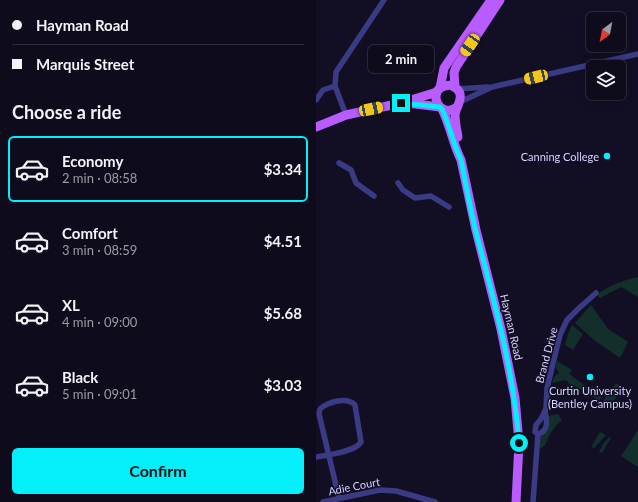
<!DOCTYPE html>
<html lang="en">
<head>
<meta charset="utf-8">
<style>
	body { margin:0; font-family:Lato,sans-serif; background:#171425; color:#f1f3f6; height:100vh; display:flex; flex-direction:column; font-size:15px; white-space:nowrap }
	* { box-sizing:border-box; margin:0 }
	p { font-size:13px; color:#9b9ba3 }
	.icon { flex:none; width:22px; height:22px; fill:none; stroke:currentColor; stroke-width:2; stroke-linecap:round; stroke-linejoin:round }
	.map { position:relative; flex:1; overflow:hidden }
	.drawer { display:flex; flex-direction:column; background:#0e0b1c; width:316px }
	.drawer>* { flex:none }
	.hud { display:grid; align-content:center; height:88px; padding:0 12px; background:#0e0b1c }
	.needle { width:26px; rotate:212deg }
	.controls { position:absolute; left:270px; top:12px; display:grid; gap:8px }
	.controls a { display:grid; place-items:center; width:40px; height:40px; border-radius:6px; background:#0e0b1c; box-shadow:0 2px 10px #0003,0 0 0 1px #2e2b3b; font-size:20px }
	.end { position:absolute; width:18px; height:18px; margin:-9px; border:5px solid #03effb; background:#111; box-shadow:0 0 0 2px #111 }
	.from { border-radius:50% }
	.bubble { position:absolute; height:28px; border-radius:6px; background:#0e0b1c; box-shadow:0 2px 10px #0003,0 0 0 1px #2e2b3b; font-size:13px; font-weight:700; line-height:28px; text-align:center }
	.car { position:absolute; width:12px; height:24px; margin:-12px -6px; border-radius:5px; box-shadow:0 0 3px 1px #0007; background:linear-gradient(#f5c518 24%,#345 0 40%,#f5c518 0 76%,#345 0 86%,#f5c518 0) }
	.hud b { display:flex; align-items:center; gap:14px; height:38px; font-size:15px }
	.hud b+b { border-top:1px solid #2e2b3b }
	.hud i { width:10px; height:10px; background:#f1f3f6 }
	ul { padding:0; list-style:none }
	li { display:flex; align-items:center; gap:12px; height:66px; margin:0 8px 6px; padding:0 4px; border:2px solid transparent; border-radius:6px }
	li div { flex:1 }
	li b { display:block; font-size:15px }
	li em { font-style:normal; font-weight:700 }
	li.current { border-color:#03effb }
	li>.icon { width:36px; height:36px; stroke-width:1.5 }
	h2 { padding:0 12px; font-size:18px; line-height:48px }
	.primary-button { display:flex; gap:8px; margin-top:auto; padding:8px 12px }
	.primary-button a { flex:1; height:46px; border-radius:6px; background:#03effb; color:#111; font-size:16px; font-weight:700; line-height:46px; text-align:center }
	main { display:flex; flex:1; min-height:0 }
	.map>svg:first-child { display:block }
	.green { fill:#122f2c }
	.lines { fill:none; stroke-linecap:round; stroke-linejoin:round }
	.street { stroke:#3a3b84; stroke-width:5.5 }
	.primary { stroke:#b95cfd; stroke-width:9 }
	.route { stroke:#03effb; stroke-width:5 }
	.poi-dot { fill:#03effb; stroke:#120f25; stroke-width:1.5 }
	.labels { text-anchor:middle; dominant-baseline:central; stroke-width:3; stroke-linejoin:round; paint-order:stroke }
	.poi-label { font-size:11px; fill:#d6d3ff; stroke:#120f25; text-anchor:end }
	.street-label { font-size:11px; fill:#d6d3ff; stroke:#120f25 }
</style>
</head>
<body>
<main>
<section class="drawer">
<div class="hud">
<b><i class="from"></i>Hayman Road</b>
<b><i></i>Marquis Street</b>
</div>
<h2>Choose a ride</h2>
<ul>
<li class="current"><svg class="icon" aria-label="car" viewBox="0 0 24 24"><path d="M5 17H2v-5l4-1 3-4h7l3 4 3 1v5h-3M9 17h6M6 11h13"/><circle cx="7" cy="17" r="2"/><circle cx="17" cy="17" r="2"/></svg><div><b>Economy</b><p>2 min · 08:58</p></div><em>$3.34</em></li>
<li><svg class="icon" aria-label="car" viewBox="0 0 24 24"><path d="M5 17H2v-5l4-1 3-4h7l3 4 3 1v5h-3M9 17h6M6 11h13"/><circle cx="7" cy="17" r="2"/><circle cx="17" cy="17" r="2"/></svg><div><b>Comfort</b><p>3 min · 08:59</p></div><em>$4.51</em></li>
<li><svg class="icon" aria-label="car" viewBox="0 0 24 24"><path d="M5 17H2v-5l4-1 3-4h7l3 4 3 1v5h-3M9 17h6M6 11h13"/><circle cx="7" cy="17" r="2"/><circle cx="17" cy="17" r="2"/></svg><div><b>XL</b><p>4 min · 09:00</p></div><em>$5.68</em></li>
<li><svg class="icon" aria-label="car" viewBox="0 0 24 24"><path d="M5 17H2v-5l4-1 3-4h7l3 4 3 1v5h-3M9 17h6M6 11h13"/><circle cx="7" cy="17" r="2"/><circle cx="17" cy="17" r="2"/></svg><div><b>Black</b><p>5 min · 09:01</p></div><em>$3.03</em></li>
</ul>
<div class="primary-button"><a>Confirm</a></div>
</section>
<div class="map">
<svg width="322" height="502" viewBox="0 0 322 502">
	<rect width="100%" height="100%" fill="#120f25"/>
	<g class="green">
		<path d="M322,277V297L305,287L284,298L281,295C293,285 308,280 322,277Z"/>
		<polygon points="275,305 292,329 312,342 304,358 278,340 259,323"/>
		<polygon points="256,325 267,334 257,350 249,345 252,334"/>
		<polygon points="241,361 256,370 253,374 274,389 276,386 283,391 284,389 289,391 283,401 257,385 257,387 250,380 236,383 238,377 243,373 240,367"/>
		<polygon points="300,383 307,387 293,408 289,406 287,401"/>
		<path d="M242,414L246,420C241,424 236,430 233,436C230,442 230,446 224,449V438L233,424L232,417L233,416Z"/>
		<polygon points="322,430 322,467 305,456"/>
		<polygon points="284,432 290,435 278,448 275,447"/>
		<polygon points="293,437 295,438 286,453 283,452 287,444"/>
	</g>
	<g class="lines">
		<g class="street">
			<polyline points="141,89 172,87"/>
			<polyline points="0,100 7,90 19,86"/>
			<polyline points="144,102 176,87 322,54"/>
			<polyline points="30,115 19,86 20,72 68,0"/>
			<polyline points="23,163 35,170 40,183 58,196"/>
			<polyline points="82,183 87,190 99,198 115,196 133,207"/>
			<path d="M222,434C233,431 231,420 229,411"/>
			<path d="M0,457C12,455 39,452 45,442L39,405C31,396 12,402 4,409L3,414L23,498"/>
			<polyline points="7,502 64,490 80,491 119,502"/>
			<polyline points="217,502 222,434 219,432 220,425 225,419 230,409 231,388 244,335 251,320 262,309 280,293"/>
		</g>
		<g class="primary">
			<polyline points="139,87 138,73 140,67 184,0"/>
			<polyline points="124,88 128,68 175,0"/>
			<polyline points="91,103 124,107"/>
			<path d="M142,106C124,122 110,90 129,86C132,85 136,85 138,87C151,94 140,106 139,115C139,123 141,130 142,137"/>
			<path d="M126,109C134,125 137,144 145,160L160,230L185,329L199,398L203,443L200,502"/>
			<polyline points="0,127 30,115 85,103 121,92"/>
		</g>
	</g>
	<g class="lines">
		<path class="route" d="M85,103L124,107L126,109C134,126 137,144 145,160C150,184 154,208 160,232C178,301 198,371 203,443"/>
	</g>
	<g class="poi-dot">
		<circle cx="291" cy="156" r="4"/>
		<circle cx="274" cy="377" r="4"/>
	</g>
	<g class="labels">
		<g class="poi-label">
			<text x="283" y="156">Canning College</text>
			<text x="274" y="390" text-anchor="middle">Curtin University<tspan x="274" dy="13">(Bentley Campus)</tspan></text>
		</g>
		<g class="street-label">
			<text transform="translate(196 327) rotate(77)">Hayman Road</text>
			<text transform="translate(230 355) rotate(-75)">Brand Drive</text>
			<text transform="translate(38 486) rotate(-11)">Adie Court</text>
		</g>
	</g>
</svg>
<div class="controls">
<a><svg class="needle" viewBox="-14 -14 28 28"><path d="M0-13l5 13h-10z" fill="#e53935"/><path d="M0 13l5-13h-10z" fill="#9b9ba3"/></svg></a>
<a><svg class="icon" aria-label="layers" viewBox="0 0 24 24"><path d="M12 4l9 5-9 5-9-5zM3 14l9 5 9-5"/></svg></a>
</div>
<i class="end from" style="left:203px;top:443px"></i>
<i class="end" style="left:85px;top:103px"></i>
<div class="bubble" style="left:52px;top:45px;width:66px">2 min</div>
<i class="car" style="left:154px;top:45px;rotate:214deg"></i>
<i class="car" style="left:220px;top:77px;rotate:257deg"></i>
<i class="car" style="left:55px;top:109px;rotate:78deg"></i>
</div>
</main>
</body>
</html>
